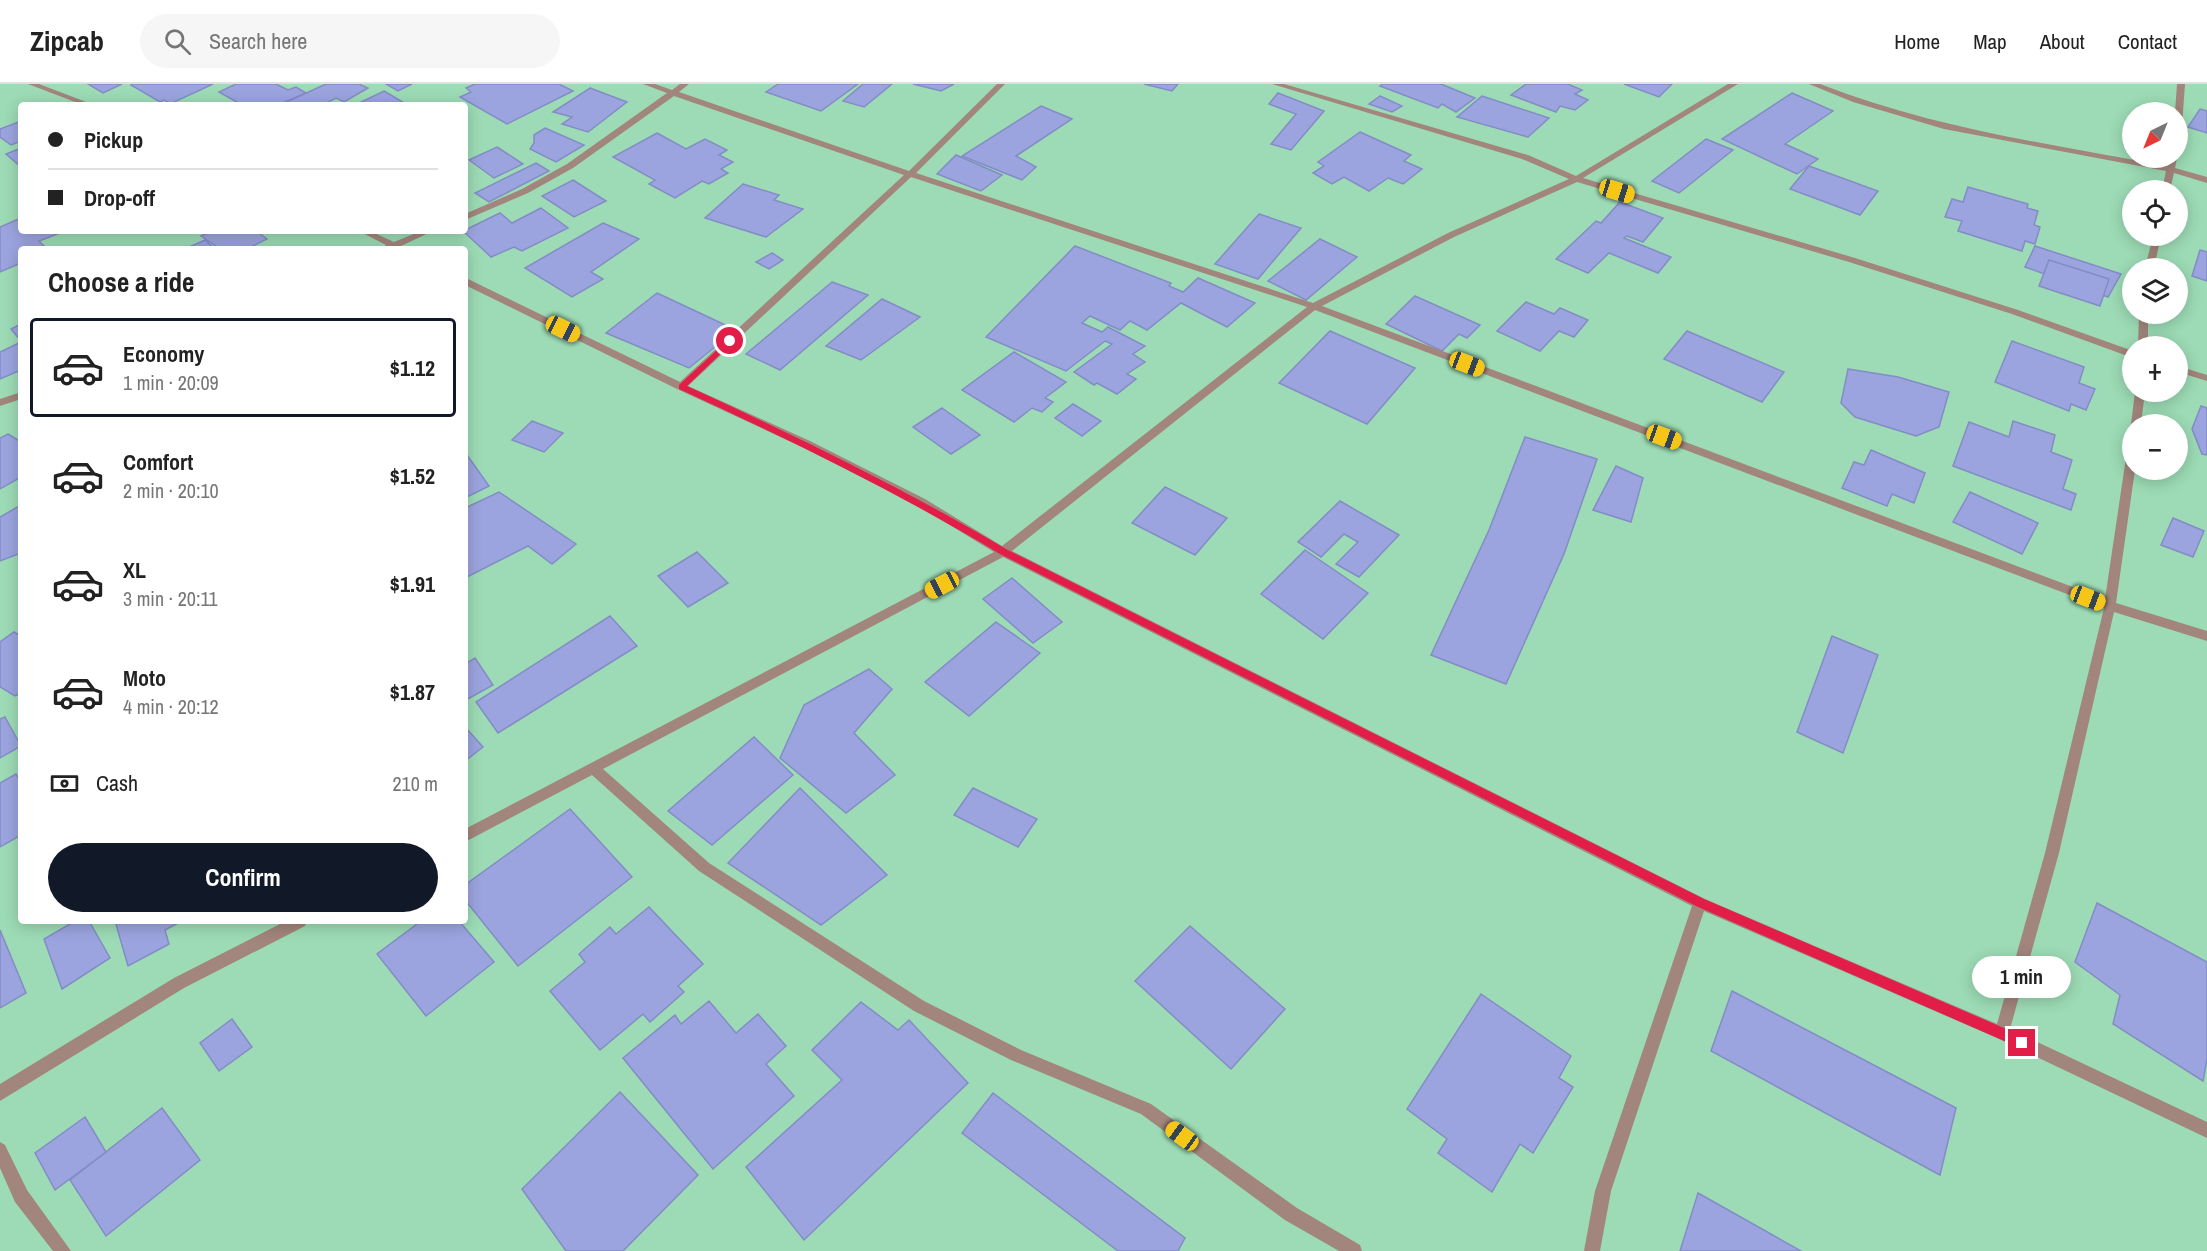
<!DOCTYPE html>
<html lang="en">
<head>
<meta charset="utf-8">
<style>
	body { margin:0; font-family:"Archivo Narrow",sans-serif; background:#f6f6f6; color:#222; height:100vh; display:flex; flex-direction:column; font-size:22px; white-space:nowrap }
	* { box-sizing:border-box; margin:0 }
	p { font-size:20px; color:#767676 }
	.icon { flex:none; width:33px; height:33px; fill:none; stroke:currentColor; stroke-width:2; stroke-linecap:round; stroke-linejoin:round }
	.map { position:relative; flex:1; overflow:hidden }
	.sheet { position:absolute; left:18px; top:162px; width:450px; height:678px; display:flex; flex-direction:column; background:#fff; border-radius:6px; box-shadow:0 3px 15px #0003 }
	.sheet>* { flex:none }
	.guide { position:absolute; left:18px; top:18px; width:450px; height:132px; border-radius:6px; box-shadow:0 3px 15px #0003; display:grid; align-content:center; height:132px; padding:0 30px; background:#fff }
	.needle { width:39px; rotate:223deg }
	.controls { position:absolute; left:2122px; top:18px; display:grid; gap:12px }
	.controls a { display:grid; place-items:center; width:66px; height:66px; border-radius:50%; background:#fff; box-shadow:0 3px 15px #0003; font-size:30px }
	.end { position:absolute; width:27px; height:27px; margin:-14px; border:8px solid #e11d48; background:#fff; box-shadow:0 0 0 3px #fff }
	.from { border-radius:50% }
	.bubble { position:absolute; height:42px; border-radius:21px; background:#fff; box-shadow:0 3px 15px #0003; font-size:20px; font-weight:700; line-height:42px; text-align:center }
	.car { position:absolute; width:18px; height:36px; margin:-18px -9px; border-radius:8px; box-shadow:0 0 4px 2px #0007; background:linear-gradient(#f5c518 24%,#345 0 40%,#f5c518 0 76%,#345 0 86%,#f5c518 0) }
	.guide b { display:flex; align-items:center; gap:21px; height:57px; font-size:22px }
	.guide b+b { border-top:2px solid #e0e0e0 }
	.guide i { width:15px; height:15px; background:#222 }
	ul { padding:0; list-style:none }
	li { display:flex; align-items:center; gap:18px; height:99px; margin:0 12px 9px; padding:0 18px; border:3px solid transparent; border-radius:6px }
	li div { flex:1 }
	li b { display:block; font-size:22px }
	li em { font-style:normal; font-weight:700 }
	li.selected { border-color:#111827 }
	li>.icon { width:54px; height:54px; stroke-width:1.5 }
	h2 { padding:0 30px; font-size:27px; line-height:72px }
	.pay { display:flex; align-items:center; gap:15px; height:66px; padding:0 30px; font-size:22px }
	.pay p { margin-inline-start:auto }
	.button { display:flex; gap:12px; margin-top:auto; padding:12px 30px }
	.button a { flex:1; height:69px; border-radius:36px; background:#111827; color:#fff; font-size:24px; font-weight:700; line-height:69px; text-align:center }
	header { display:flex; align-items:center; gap:36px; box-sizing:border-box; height:84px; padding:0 30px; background:#fff; border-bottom:2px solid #e0e0e0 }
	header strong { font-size:28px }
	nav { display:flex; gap:33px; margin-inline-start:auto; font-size:21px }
	.search { width:420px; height:54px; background:#f6f6f6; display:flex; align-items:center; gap:15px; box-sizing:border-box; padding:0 21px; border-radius:33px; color:#767676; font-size:22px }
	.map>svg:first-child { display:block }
	.building { fill:#9ba4de; stroke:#848cc5; stroke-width:1.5 }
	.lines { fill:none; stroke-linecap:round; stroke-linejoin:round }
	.minor { fill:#a2857c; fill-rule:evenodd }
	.route { fill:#e11d48 }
</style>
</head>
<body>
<header>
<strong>Zipcab</strong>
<div class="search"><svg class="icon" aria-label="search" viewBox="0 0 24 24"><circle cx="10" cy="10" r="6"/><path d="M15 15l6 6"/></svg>Search here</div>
<nav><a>Home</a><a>Map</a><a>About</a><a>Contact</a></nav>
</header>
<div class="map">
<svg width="2207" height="1167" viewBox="0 0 2207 1167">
	<rect width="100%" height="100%" fill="#9cdbb5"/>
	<g class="building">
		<polygon points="88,0 122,0 103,9"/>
		<polygon points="133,0 213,0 170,20 164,16 160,18 131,1"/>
		<polygon points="236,0 276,0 288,6 296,3 306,9 278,21 242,21 219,8"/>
		<polygon points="326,0 359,0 368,4 344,18 336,14 323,21 280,21"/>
		<polygon points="386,0 412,0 398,7"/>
		<polygon points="475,0 559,0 573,7 507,40 460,13 471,8 466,4"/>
		<polygon points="778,0 858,0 821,27 766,8"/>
		<polygon points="863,0 892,0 864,23 843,17"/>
		<polygon points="913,0 954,0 941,7"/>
		<polygon points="1144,0 1178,0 1172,7"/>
		<polygon points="1383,0 1441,0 1475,14 1456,28 1442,20 1438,24 1380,2"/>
		<polygon points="1526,0 1568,0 1582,6 1575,10 1588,16 1575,26 1560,22 1556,28 1511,11"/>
		<polygon points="1624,0 1672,0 1659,13"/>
		<polygon points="590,4 627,18 588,48 562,40 572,33 553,28"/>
		<polygon points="384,7 406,20 355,21"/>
		<polygon points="1278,9 1324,27 1291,66 1271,60 1296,30 1269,20"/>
		<polygon points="1792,9 1833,27 1785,60 1818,75 1797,90 1722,55"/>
		<polygon points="1380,12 1402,22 1392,28 1369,20"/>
		<polygon points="1482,12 1549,34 1528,53 1457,33"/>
		<polygon points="1041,22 1072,35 1016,72 1036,83 1022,96 962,72"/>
		<polygon points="2200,25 2207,27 2207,49 2188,43"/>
		<polygon points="21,37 21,57 11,61 0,53 0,45"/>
		<polygon points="545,44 584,61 556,78 530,65 534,59 534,51"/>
		<polygon points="1360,48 1411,71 1404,77 1422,85 1403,100 1388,94 1369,107 1344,93 1332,100 1313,89 1324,82 1318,78"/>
		<polygon points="657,49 686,65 705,55 727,66 719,71 733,78 721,85 728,89 709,100 702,97 675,114 649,100 655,96 613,73"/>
		<polygon points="1706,55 1733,66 1679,109 1652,97"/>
		<polygon points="497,63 523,80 494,94 469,76"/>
		<polygon points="21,64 21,83 6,70"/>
		<polygon points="956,71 1002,91 981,107 937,90"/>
		<polygon points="536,79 549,87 489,118 475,109"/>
		<polygon points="1809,82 1878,107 1860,131 1790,105"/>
		<polygon points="573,96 606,117 574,133 542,112"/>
		<polygon points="743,100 779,111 774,116 803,125 766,153 705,134"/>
		<polygon points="1968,103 2028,120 2027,124 2038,127 2034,141 2040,143 2035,160 2025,157 2022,167 1958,147 1962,137 1945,133 1952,115 1963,118"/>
		<polygon points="1620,118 1663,134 1643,158 1627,152 1624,154 1671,173 1658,189 1609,169 1588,189 1556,175 1596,137 1601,139"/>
		<polygon points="541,124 568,144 522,167 514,163 491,173 463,147 500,129 512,139"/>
		<polygon points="1259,130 1301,144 1258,195 1215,180"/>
		<polygon points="21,134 21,147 65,147 39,157 47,165 21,165 21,179 0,188 0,143"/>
		<polygon points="603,139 639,155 591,188 603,195 572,213 525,184"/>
		<polygon points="212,147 256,147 267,155 247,165 220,165 201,152"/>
		<polygon points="1320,155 1357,173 1306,216 1268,197"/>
		<polygon points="205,156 215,165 185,165"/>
		<polygon points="1075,162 1171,199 1169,202 1183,208 1198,194 1255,219 1227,243 1181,219 1147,246 1130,237 1120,246 1090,232 1082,239 1102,248 1108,243 1145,262 1133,270 1145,278 1127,290 1136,295 1117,310 1097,299 1094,301 1074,288 1112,260 1105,257 1066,287 986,253"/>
		<polygon points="2035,162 2121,190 2108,213 2025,183"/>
		<polygon points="2200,166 2207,168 2207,197 2192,192"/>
		<polygon points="772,169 783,176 769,185 756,178"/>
		<polygon points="2049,176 2109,195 2100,222 2039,202"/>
		<polygon points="832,198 868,211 780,286 746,270"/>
		<polygon points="657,209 736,246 689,284 606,249"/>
		<polygon points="1415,212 1480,241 1467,254 1459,250 1442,267 1386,240"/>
		<polygon points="882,215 920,233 861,276 826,262"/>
		<polygon points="1526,218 1554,230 1560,224 1588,236 1574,253 1559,247 1540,267 1497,247"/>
		<polygon points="21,240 21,257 11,245"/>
		<polygon points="1330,247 1415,284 1367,340 1279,299"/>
		<polygon points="1687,247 1784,288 1762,318 1664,275"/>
		<polygon points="2012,257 2084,283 2079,299 2095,305 2086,326 2071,320 2069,327 1995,298"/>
		<polygon points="21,258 21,286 0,295 0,268"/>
		<polygon points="1014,268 1066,298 1045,314 1053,318 1042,328 1032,324 1014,338 962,306"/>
		<polygon points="1848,285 1898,293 1949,308 1939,343 1916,352 1855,333 1841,319"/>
		<polygon points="1073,320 1101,337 1082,352 1055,334"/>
		<polygon points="2201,322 2207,324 2207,371 2202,370 2192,345"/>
		<polygon points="942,324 980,351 951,370 913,343"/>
		<polygon points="532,337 563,349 544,368 512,356"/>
		<polygon points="2013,337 2055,351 2051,368 2072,376 2063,405 2076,410 2071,426 1953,382 1969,338 2009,353"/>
		<polygon points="8,350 21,358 21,393 0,405 0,354"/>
		<polygon points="1525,353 1597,375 1564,470 1506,600 1431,571 1489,446"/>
		<polygon points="1871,366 1925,389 1914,419 1892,410 1887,422 1842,404 1854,378 1864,381"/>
		<polygon points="467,371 489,402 465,414 465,372"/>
		<polygon points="1616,382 1643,394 1631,438 1593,426"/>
		<polygon points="1165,403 1227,434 1195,471 1132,439"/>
		<polygon points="499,408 576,460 552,480 528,462 465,494 465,424"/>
		<polygon points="1970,408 2038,439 2022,470 1953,438"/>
		<polygon points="1340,417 1399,451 1359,493 1336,480 1358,458 1344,450 1321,473 1298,458"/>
		<polygon points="21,421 21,469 0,477 0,433"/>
		<polygon points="2173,434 2204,447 2193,473 2161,461"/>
		<polygon points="1305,466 1368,509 1323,555 1261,510"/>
		<polygon points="697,468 728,499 688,523 658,492"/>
		<polygon points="1012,494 1062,538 1033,559 983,515"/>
		<polygon points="610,532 637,562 498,649 476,618"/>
		<polygon points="996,538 1040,569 969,632 925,598"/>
		<polygon points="14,548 21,552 21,609 15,612 0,603 0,558"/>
		<polygon points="1832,552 1878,571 1843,669 1797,648"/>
		<polygon points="475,574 493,601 466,616 465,580"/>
		<polygon points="869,585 892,605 854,649 895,691 846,729 780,674 804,621"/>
		<polygon points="5,633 21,662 0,674 0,635"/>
		<polygon points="465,643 483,663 465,677"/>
		<polygon points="754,653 793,691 712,761 668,727"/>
		<polygon points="16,690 21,698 21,751 0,763 0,699"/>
		<polygon points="800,704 887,791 821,841 728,779"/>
		<polygon points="973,704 1037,735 1018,763 954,731"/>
		<polygon points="570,725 632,793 518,882 465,816 465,801"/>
		<polygon points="2097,819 2207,878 2207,975 2203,997 2113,940 2120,911 2075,878"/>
		<polygon points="649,823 703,880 678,902 684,908 650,938 643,930 600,966 550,907 585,878 579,870 610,843 616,850"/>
		<polygon points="75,837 89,837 110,874 62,905 44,855"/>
		<polygon points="115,837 182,837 165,846 169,860 128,882"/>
		<polygon points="421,837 459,837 494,878 426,932 377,870"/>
		<polygon points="1190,842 1285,925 1231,985 1135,897"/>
		<polygon points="0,846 26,909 0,924"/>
		<polygon points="1732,907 1956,1024 1940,1091 1711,967"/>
		<polygon points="1481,910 1571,972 1559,994 1573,1003 1533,1069 1520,1060 1492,1108 1438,1069 1447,1055 1407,1025"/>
		<polygon points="709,917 736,949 758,930 786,962 766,980 794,1012 713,1085 623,974 675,931 681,940"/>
		<polygon points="861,918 898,946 909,936 968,999 804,1156 746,1083 842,996 812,966"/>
		<polygon points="232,935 252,963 219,987 200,959"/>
		<polygon points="620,1008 698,1091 623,1167 566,1167 522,1105"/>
		<polygon points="993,1009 1185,1154 1178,1167 1118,1167 962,1049"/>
		<polygon points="162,1024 200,1076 106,1152 70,1096"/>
		<polygon points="85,1033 106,1068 55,1106 35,1069"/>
		<polygon points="1698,1109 1801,1167 1680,1167"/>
	</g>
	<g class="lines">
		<g class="minor">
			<polygon points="28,0 39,0 94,21 83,21"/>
			<path d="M643,0H655L672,6L680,0H689L679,8L909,87L997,0H1005L916,89L1313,219L1448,149L1569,95L1522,75L1272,0H1284L1528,71L1576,92L1728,0H1738L1583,94L1855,174L2018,226L2133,267V274L2012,230L1849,178L1577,98L1454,153L1322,222L2105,515L2128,360L2133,356V386H2135L2116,519L2207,547V557L2114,528L2059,769L2010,945L2207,1038V1054L1997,954L1704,827L1611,1107L1600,1167H1584L1595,1107L1692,822L1003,473L603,685L709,779L924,917L1021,966L1151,1020L1297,1124L1360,1161L1362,1167H1339L1285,1136L1141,1030L1011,976L914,927L699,787L592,691L465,758V745L994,468L917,421L802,363L677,305L465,201V194L468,195L680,298L904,91L674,12L573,84L528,109L465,136V130L522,105L567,80L667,9ZM911,93L1307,223L1002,462L925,415L810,357L688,302ZM1315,226L2104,524L2045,769L1997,940L1705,815L1012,467Z"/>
			<path d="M1809,0H1820C1932,44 2050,60 2167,82L2169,74H2177L2175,84L2207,93V99L2174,89L2170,106H2162L2166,87L1944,45L1853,18Z"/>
			<polygon points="2177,0 2185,0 2182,42 2178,44 2178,28 2175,28"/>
			<polygon points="359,147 370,147 394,158 421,147 433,147 401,162 400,165 381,165 386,161"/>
			<polygon points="2153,152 2161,152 2154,184 2145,184"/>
			<polygon points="2139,230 2148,230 2148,262 2138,262"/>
			<polygon points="2178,282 2207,291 2207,297 2178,288"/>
			<polygon points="21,308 21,315 0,322 0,315"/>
			<polygon points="2135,308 2145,308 2141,340 2133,340 2133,343 2131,340"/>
			<polygon points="286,837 307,837 305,842 184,904 0,1017 0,1000 174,894"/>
			<polygon points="0,1058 5,1061 27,1106 71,1167 53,1167 15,1118 0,1084"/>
		</g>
	</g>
	<path class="route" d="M728,256L734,257L687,302C796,352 903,404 1006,465L1704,815L2027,954V963H2018L1696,822L1000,470C895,407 790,356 679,305V301Z"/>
</svg>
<div class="controls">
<a><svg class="needle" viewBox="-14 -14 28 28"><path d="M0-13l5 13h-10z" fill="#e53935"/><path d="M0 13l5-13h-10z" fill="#767676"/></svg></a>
<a><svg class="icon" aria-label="locate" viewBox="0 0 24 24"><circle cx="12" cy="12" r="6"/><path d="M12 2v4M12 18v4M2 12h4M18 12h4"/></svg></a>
<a><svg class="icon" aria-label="layers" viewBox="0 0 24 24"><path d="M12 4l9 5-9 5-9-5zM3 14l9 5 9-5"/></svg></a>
<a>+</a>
<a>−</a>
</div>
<i class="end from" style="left:730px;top:257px"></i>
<i class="end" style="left:2022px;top:959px"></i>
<div class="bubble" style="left:1972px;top:872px;width:99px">1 min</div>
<i class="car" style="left:1617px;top:107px;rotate:107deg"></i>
<i class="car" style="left:563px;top:245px;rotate:116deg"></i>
<i class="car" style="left:1467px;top:280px;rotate:111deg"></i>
<i class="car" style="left:1664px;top:353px;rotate:110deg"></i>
<i class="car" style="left:942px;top:501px;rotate:242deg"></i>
<i class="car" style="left:2088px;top:514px;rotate:111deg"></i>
<i class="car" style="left:1182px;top:1052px;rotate:306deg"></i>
<div class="guide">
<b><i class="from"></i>Pickup</b>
<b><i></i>Drop-off</b>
</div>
<section class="sheet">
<h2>Choose a ride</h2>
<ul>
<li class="selected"><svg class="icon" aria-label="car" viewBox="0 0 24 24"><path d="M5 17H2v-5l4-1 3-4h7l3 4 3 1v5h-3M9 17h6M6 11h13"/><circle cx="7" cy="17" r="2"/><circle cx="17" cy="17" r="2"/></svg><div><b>Economy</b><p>1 min · 20:09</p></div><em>$1.12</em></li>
<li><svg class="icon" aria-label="car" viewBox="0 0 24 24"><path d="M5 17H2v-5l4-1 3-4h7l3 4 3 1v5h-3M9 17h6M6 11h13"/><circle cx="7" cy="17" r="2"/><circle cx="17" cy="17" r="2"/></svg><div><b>Comfort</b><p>2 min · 20:10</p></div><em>$1.52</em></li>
<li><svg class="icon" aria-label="car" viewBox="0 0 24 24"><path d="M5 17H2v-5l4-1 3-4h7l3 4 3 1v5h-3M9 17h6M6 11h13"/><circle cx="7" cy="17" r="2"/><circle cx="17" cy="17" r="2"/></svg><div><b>XL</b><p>3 min · 20:11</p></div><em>$1.91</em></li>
<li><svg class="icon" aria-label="car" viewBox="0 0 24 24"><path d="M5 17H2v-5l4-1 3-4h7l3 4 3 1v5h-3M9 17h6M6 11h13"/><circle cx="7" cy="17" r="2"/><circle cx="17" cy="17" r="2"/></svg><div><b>Moto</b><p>4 min · 20:12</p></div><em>$1.87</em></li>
</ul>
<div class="pay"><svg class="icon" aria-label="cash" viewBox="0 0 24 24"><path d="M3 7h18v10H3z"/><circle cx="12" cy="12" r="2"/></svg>Cash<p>210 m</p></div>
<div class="button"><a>Confirm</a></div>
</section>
</div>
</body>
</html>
